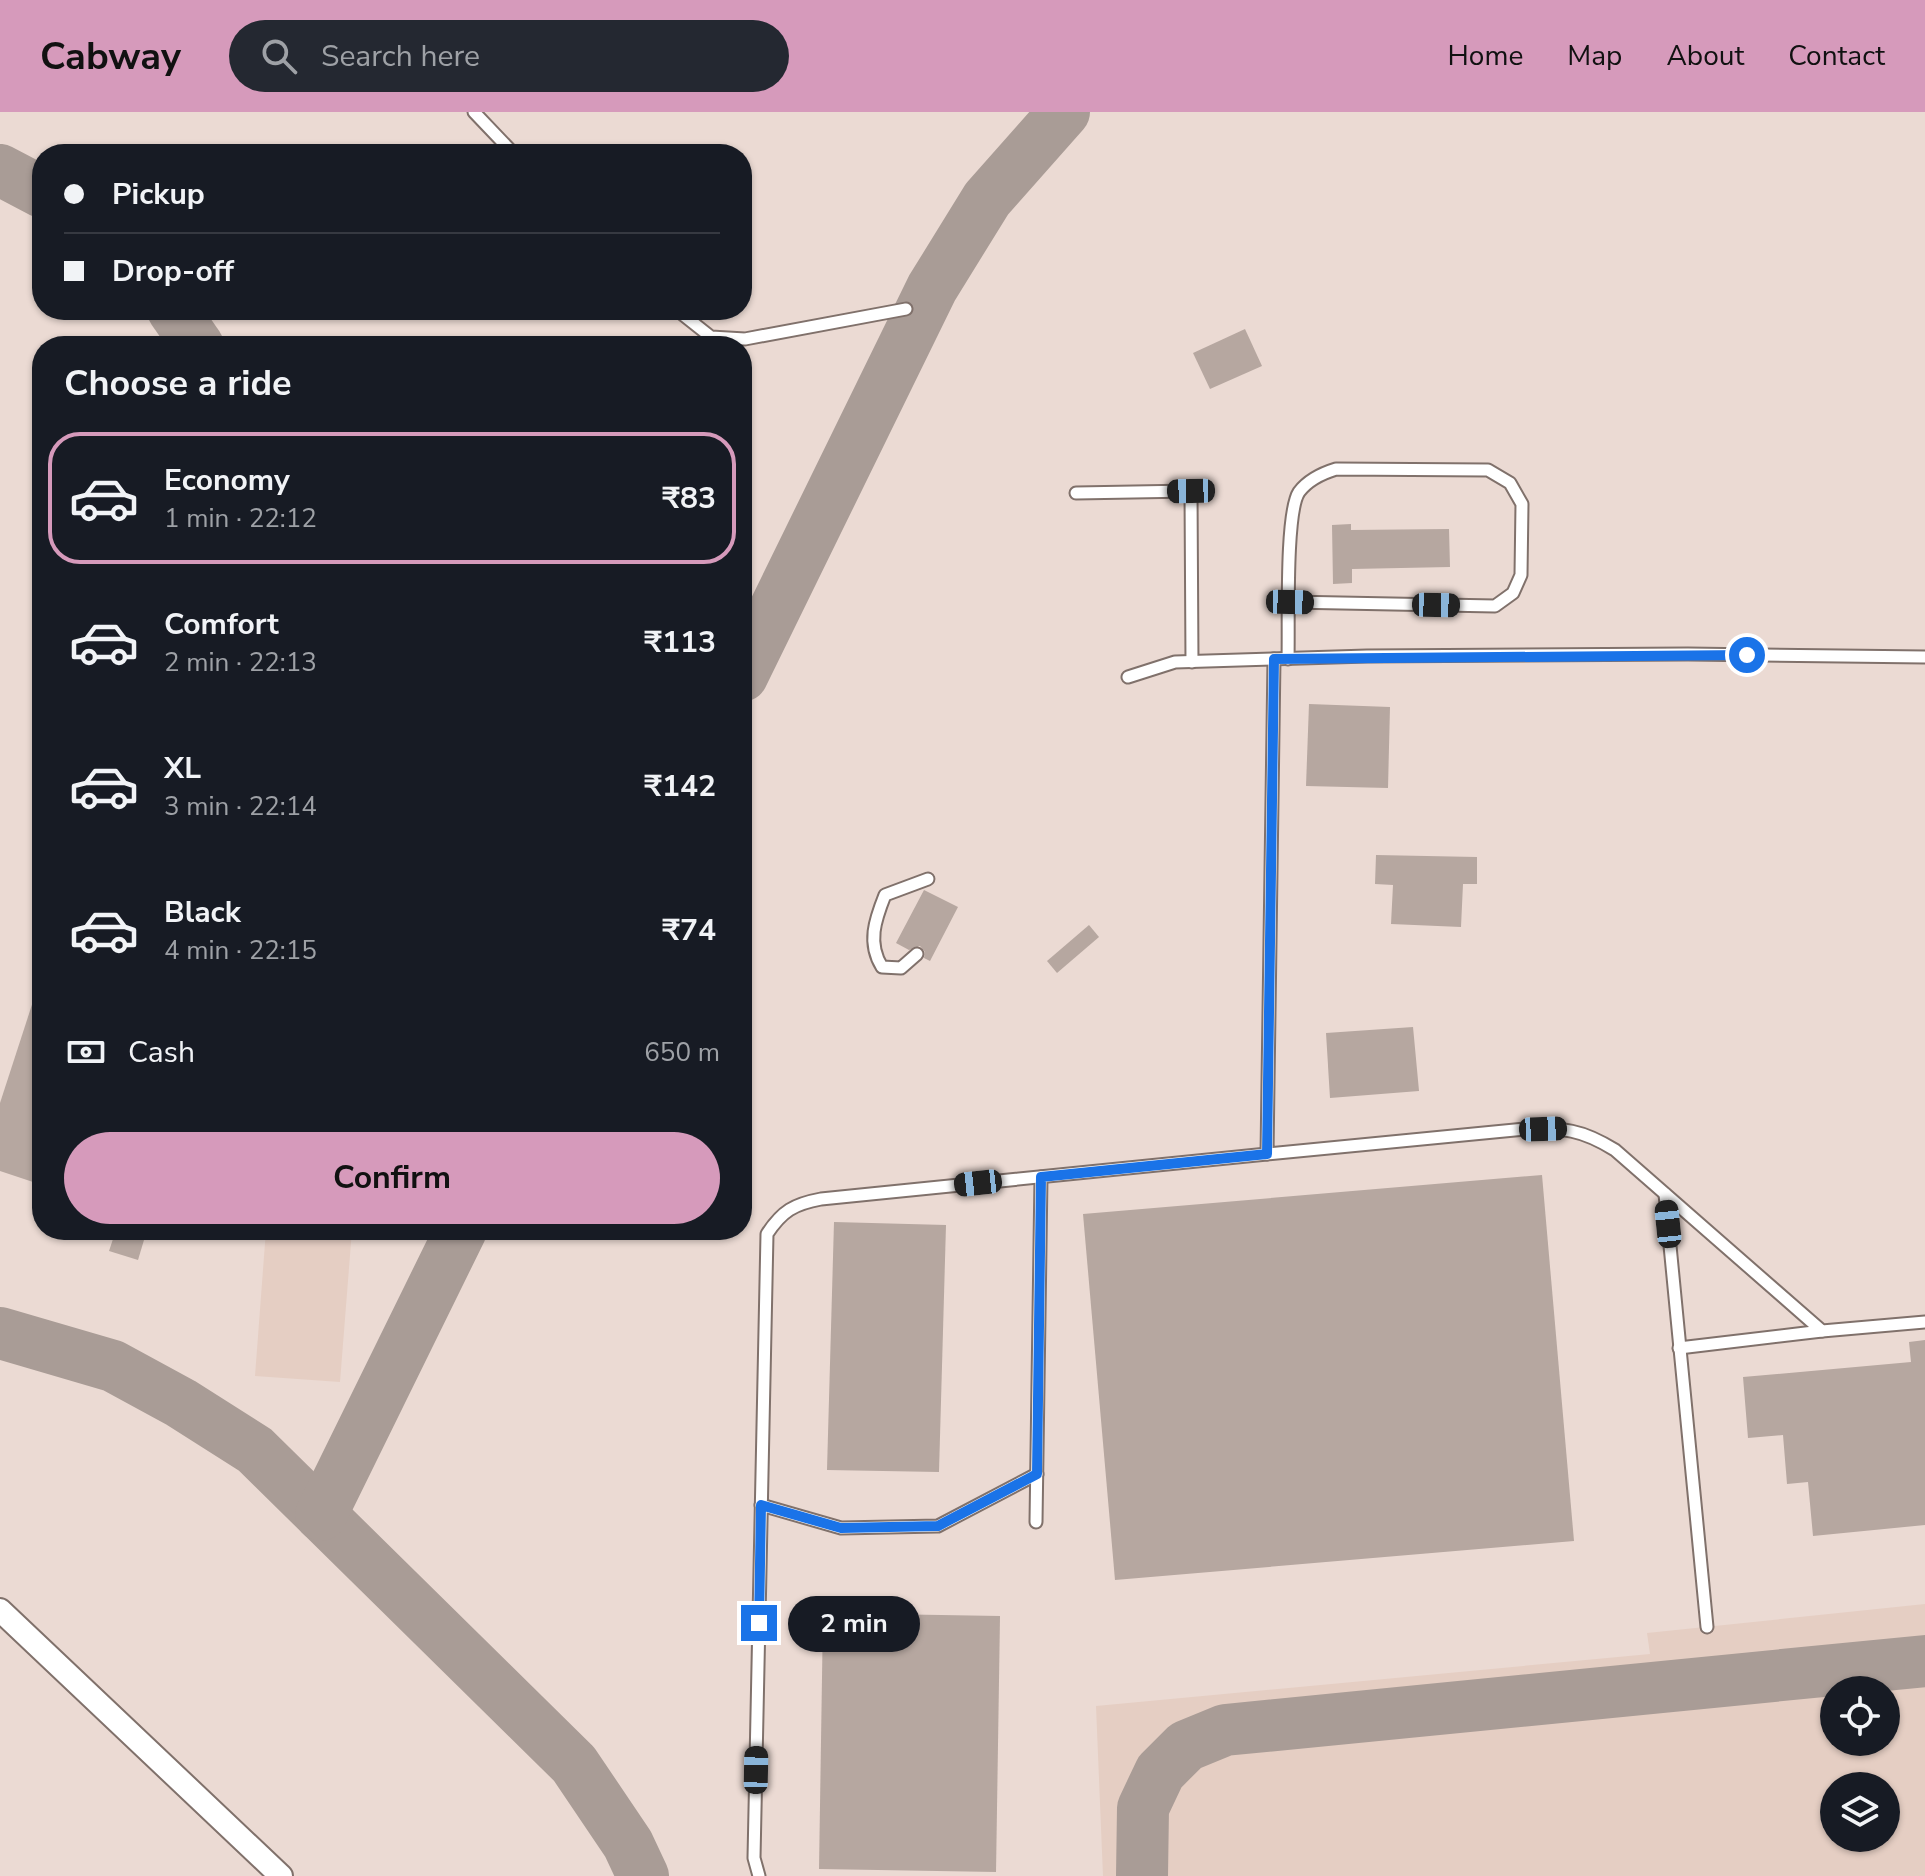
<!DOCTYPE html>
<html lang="en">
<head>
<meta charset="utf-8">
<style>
	body { margin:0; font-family:"Nunito Sans",sans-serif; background:#242831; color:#f1f3f6; height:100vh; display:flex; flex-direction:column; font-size:30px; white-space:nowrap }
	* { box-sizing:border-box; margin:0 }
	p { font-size:26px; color:#9ea1a6 }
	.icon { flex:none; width:44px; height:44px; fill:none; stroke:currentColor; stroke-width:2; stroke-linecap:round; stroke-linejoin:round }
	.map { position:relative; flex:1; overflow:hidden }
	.drawer { position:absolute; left:32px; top:224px; width:720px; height:904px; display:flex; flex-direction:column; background:#171b24; border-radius:32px; box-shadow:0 2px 6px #0004 }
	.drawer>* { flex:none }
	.top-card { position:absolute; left:32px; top:32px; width:720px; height:176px; border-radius:32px; box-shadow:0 2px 6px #0004; display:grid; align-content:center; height:176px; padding:0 32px; background:#171b24 }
	.tools { position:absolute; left:1820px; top:1564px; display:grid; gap:16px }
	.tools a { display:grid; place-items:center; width:80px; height:80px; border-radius:50%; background:#171b24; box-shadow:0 2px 6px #0004; font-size:40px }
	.end { position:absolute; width:36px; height:36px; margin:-18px; border:10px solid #1a73e8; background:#fff; box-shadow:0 0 0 4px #fff }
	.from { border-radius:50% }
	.bubble { position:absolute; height:56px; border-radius:28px; background:#171b24; box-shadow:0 2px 6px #0004; font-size:26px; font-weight:700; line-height:56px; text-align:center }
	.car { position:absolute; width:24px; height:48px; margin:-24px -12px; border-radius:10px; box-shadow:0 0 6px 2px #0007; background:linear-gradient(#222 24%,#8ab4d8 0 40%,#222 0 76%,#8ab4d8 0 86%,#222 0) }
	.top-card b { display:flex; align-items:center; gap:28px; height:76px; font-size:30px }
	.top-card b+b { border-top:2px solid #363941 }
	.top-card i { width:20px; height:20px; background:#f1f3f6 }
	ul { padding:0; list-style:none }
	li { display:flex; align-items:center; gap:24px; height:132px; margin:0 16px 12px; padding:0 16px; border:4px solid transparent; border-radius:32px }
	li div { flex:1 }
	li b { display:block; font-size:30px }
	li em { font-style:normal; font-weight:700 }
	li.on { border-color:#d69abb }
	li>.icon { width:72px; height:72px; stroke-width:1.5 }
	h2 { padding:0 32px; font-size:36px; line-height:96px }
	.pay { display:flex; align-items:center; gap:20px; height:88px; padding:0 32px; font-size:30px }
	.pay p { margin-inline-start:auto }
	.cta { display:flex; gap:16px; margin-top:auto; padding:16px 32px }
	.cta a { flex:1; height:92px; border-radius:48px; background:#d69abb; color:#111; font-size:32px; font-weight:700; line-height:92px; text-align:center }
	header { display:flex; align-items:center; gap:48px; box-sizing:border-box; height:112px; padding:0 40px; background:#d69abb; color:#111 }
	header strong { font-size:38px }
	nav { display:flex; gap:44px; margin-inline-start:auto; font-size:28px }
	.search { width:560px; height:72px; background:#242831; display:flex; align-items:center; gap:20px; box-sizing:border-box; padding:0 28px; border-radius:44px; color:#9ea1a6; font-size:30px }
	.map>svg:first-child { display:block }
	.built { fill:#e5cec3; fill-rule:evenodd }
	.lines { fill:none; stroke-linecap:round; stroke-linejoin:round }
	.taxiway { stroke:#a99c96; stroke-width:52 }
	.building { fill:#b6a7a0 }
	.lane-casing { stroke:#80716b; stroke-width:15 }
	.street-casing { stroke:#80716b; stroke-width:26 }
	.lane { stroke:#fff; stroke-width:11 }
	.street { stroke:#fff; stroke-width:22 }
	.route { stroke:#1a73e8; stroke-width:10 }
</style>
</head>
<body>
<header>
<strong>Cabway</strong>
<div class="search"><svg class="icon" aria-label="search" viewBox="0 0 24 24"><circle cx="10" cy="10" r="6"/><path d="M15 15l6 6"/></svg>Search here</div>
<nav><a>Home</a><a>Map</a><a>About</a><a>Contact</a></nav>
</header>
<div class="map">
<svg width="1925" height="1764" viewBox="0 0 1925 1764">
	<rect width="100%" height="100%" fill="#ebdad3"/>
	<g class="built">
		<polygon points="266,1118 352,1118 340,1270 255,1264"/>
		<path d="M1925,1492V1764H1103L1096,1594L1650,1542L1647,1521ZM1834,1578H1886V1630H1834ZM1834,1674H1886V1726H1834Z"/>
	</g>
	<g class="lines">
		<g class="taxiway">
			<polyline points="0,58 42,80"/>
			<polyline points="173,198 198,234"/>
			<polyline points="742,564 932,176 987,87 1064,0"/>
			<polyline points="0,1221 113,1254 181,1291 255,1338 574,1652 628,1732 643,1764"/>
			<polyline points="321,1403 461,1118"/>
			<polyline points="1142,1764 1143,1696 1160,1660 1186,1634 1225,1618 1925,1549"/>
		</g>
	</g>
	<g class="building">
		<polygon points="1245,217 1262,254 1210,277 1193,241"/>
		<polygon points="1351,412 1351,418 1449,417 1450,455 1352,457 1352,471 1333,472 1332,413"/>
		<polygon points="1309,592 1390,595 1388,676 1306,674"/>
		<polygon points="1376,743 1477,745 1477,772 1463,772 1461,815 1391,812 1393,773 1375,772"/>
		<polygon points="924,778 958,795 930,849 924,846 925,840 920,834 909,838 896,831"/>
		<polygon points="1089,813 1099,825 1057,861 1047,849"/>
		<polygon points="39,871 42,871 42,1073 0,1059 0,991"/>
		<polygon points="1413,915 1419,979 1330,986 1326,921"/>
		<polygon points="1542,1063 1574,1429 1115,1468 1083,1102"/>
		<polygon points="834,1110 946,1113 939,1360 827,1358"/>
		<polygon points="116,1118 147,1118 138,1148 109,1139"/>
		<polygon points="1925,1228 1925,1413 1813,1424 1808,1370 1787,1372 1783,1323 1748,1326 1743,1265 1911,1250 1909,1230"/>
		<polygon points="823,1501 1000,1504 996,1760 819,1757"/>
	</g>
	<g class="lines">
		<g class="lane-casing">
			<g id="lane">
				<polyline points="474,0 514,42"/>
				<polyline points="677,198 711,225 745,227 906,197"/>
				<polyline points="1076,381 1191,379 1192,550"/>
				<path d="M1274,547L1267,1042L1525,1017C1564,1016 1581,1017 1615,1038L1822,1219L1925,1210"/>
				<path d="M1288,547C1289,515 1285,401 1299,380C1308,368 1323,361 1336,357L1488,358L1510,371L1522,392L1521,463L1513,481L1495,494L1290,490"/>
				<polyline points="1128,565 1175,550 1367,544 1688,542 1925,545"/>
				<path d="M917,842L901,856L882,855C867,831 875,808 885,783L928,767"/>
				<polyline points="1665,1082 1707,1515"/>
				<polyline points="1679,1236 1822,1219"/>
				<polyline points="761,1393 841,1416 938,1414 1037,1362"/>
				<polyline points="1036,1410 1041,1065"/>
				<path d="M759,1764L754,1746L767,1122C782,1099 794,1092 821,1087L1267,1042"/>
			</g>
		</g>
		<g class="street-casing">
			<polyline id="street" points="0,1498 281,1764"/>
		</g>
		<use href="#lane" class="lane"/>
		<use href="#street" class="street"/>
	</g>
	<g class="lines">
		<polyline class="route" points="759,1511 761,1393 841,1416 938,1414 1037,1362 1041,1065 1267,1042 1274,547 1747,543"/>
	</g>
</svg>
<div class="tools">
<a><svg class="icon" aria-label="locate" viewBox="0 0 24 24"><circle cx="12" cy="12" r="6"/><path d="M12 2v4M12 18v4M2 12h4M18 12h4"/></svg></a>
<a><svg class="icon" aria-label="layers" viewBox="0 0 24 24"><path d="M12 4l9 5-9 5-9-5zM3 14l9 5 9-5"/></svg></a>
</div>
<i class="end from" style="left:1747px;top:543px"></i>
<i class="end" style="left:759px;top:1511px"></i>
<div class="bubble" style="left:788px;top:1484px;width:132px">2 min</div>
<i class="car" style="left:1191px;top:379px;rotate:269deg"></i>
<i class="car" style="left:1290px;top:490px;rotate:91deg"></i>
<i class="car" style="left:1436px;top:493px;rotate:91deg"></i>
<i class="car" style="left:1543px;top:1017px;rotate:88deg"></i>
<i class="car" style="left:978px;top:1071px;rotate:264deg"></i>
<i class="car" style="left:1668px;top:1112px;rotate:354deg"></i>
<i class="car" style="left:756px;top:1658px;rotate:1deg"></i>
<div class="top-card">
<b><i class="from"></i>Pickup</b>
<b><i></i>Drop-off</b>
</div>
<section class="drawer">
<h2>Choose a ride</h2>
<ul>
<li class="on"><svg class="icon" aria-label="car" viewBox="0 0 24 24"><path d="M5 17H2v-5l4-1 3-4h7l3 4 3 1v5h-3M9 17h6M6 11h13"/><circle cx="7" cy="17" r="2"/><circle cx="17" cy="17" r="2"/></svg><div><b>Economy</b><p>1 min · 22:12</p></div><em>₹83</em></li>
<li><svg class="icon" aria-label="car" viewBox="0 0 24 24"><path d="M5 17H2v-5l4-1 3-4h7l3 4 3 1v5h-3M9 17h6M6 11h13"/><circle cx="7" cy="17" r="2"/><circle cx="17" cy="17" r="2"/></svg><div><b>Comfort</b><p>2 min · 22:13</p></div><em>₹113</em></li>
<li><svg class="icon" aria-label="car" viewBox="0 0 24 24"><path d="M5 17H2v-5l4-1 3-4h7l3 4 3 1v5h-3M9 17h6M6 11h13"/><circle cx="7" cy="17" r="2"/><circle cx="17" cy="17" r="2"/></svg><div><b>XL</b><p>3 min · 22:14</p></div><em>₹142</em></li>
<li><svg class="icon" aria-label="car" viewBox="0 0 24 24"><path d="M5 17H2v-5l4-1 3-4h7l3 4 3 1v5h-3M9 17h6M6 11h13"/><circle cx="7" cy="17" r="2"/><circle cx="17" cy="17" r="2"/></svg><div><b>Black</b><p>4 min · 22:15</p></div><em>₹74</em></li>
</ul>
<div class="pay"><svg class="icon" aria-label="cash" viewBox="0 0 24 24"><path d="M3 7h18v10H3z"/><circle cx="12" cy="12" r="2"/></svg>Cash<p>650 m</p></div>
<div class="cta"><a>Confirm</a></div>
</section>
</div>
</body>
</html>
